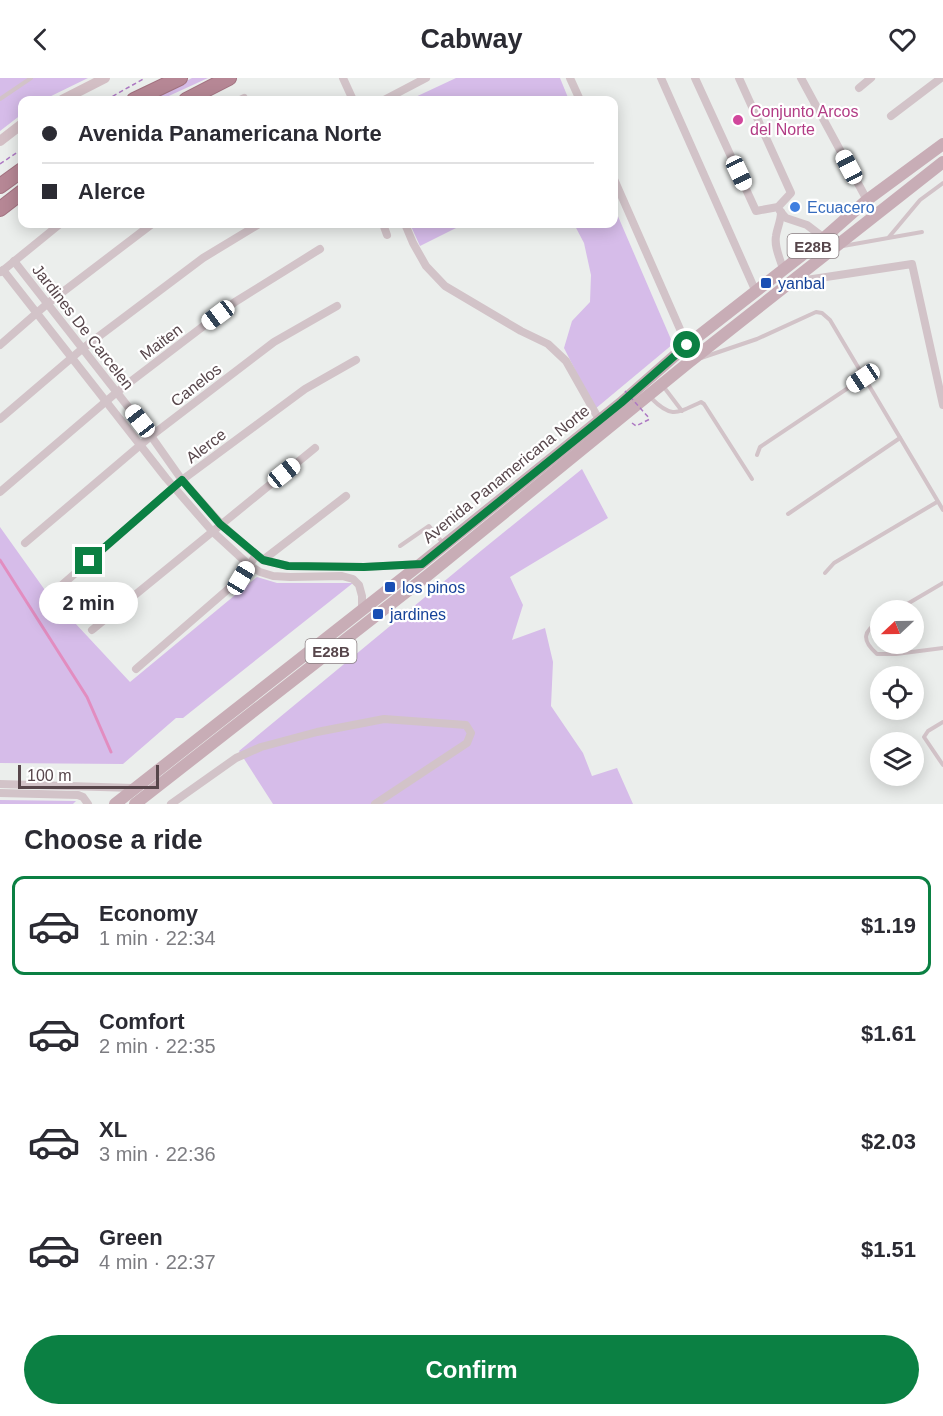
<!DOCTYPE html>
<html lang="en">
<head>
<meta charset="utf-8">
<style>
	body { margin:0; font-family:Arial,sans-serif; background:#f2f2f3; color:#2b2b33; height:100vh; display:flex; flex-direction:column; font-size:22px; white-space:nowrap }
	* { box-sizing:border-box; margin:0 }
	p { font-size:20px; color:#7c7c81 }
	.icon { flex:none; width:33px; height:33px; fill:none; stroke:currentColor; stroke-width:2; stroke-linecap:round; stroke-linejoin:round }
	.map { position:relative; height:726px; overflow:hidden }
	.details { display:flex; flex-direction:column; background:#fff; flex:1 }
	.details>* { flex:none }
	.guide { position:absolute; left:18px; top:18px; width:600px; height:132px; border-radius:12px; box-shadow:0 3px 15px #0003; display:grid; align-content:center; height:132px; padding:0 24px; background:#fff }
	.needle { width:39px; rotate:248deg }
	.fabs { position:absolute; left:870px; top:522px; display:grid; gap:12px }
	.fabs a { display:grid; place-items:center; width:54px; height:54px; border-radius:50%; background:#fff; box-shadow:0 3px 15px #0003; font-size:30px }
	.scale { position:absolute; left:18px; bottom:15px; width:141px; box-sizing:border-box; padding-left:6px; border:3px solid #57464b; border-top:0; font-size:16px; line-height:21px; white-space:nowrap; color:#57464b; -webkit-text-stroke:4px #fff; paint-order:stroke }
	.end { position:absolute; width:27px; height:27px; margin:-14px; border:8px solid #0b8043; background:#fff; box-shadow:0 0 0 3px #fff }
	.from { border-radius:50% }
	.bubble { position:absolute; height:42px; border-radius:21px; background:#fff; box-shadow:0 3px 15px #0003; font-size:20px; font-weight:600; line-height:42px; text-align:center }
	.car { position:absolute; width:18px; height:36px; margin:-18px -9px; border-radius:8px; box-shadow:0 0 4px 2px #0007; background:linear-gradient(#fff 24%,#345 0 40%,#fff 0 76%,#345 0 86%,#fff 0) }
	.guide b { display:flex; align-items:center; gap:21px; height:57px; font-size:22px }
	.guide b+b { border-top:2px solid #e1e1e2 }
	.guide i { width:15px; height:15px; background:#2b2b33 }
	ul { padding:0; list-style:none }
	li { display:flex; align-items:center; gap:18px; height:99px; margin:0 12px 9px; padding:0 12px; border:3px solid transparent; border-radius:12px }
	li div { flex:1 }
	li b { display:block; font-size:22px }
	li em { font-style:normal; font-weight:600 }
	li.current { border-color:#0b8043 }
	li>.icon { width:54px; height:54px; stroke-width:1.5 }
	h2 { padding:0 24px; font-size:27px; line-height:72px }
	.cta { display:flex; gap:12px; margin-top:auto; padding:12px 24px }
	.cta a { flex:1; height:69px; border-radius:36px; background:#0b8043; color:#fff; font-size:24px; font-weight:600; line-height:69px; text-align:center }
	header { display:flex; justify-content:space-between; align-items:center; height:78px; padding:0 24px; background:#fff; font-size:27px; font-weight:600 }
	.map>svg:first-child { display:block }
	.green { fill:#d6bce9 }
	.lines { fill:none; stroke-linecap:round; stroke-linejoin:round }
	.stream { stroke:#e28dc0; stroke-width:3 }
	.highway-casing { stroke:#a27280; stroke-width:16 }
	.path { stroke:#ad78c3; stroke-width:1.5; stroke-dasharray:4.5 3; stroke-linecap:butt }
	.lane { stroke:#d2c3c8; stroke-width:4 }
	.street { stroke:#d2c3c8; stroke-width:8 }
	.secondary { stroke:#d3bfc5; stroke-width:10 }
	.primary { stroke:#c8adb6; stroke-width:12 }
	.highway { stroke:#b68795; stroke-width:14 }
	.path-bridge { stroke:#ad78c3; stroke-width:1.5; stroke-dasharray:4.5 3; stroke-linecap:butt }
	.route { stroke:#0b8043; stroke-width:8 }
	.hotel-dot { fill:#d1479c; stroke:#fff; stroke-width:2 }
	.shop-dot { fill:#3f7fe0; stroke:#fff; stroke-width:2 }
	.transit-dot { fill:#1a4fb4; stroke:#fff; stroke-width:2 }
	.labels { text-anchor:middle; dominant-baseline:central; stroke-width:4.5; stroke-linejoin:round; paint-order:stroke }
	.shield { fill:#fff; stroke:#897e81; stroke-width:1.5 }
	.shield-label { font-size:15px; font-weight:bold; fill:#57464b }
	.hotel-label { font-size:16px; fill:#b23c85; stroke:#fff; text-anchor:start }
	.shop-label { font-size:16px; fill:#366cbe; stroke:#fff; text-anchor:start }
	.transit-label { font-size:16px; fill:#164399; stroke:#fff; text-anchor:start }
	.street-label { font-size:16px; fill:#57464b; stroke:#fff }
</style>
</head>
<body>
<header><svg class="icon" aria-label="back" viewBox="0 0 24 24"><path d="M15 5l-7 7 7 7"/></svg>Cabway<svg class="icon" aria-label="heart" viewBox="0 0 24 24"><path d="M12 20l-8-8c-3-5 5-10 8-4 3-6 11-1 8 4z"/></svg></header>
<div class="map">
<svg width="943" height="726" viewBox="0 0 943 726">
	<rect width="100%" height="100%" fill="#ebeeec"/>
	<g class="green">
		<polygon points="0,0 88,0 43,22 22,22 22,36 0,53"/>
		<polygon points="192,0 208,0 160,22 150,22"/>
		<polygon points="456,0 560,0 569,22 409,22"/>
		<polygon points="614,129 673,266 595,331 564,270 572,243 590,224 591,197 584,165 574,146 614,146"/>
		<polygon points="410,146 464,146 420,168"/>
		<polygon points="582,391 608,440 510,499 523,527 512,562 545,550 553,584 551,628 583,675 592,698 617,690 633,726 273,726 239,673 482,472"/>
		<polygon points="0,449 47,515 130,604 257,499 277,505 353,505 183,640 176,640 123,686 0,685"/>
		<polygon points="0,722 76,723 73,726 0,726"/>
	</g>
	<g class="lines">
		<polyline class="stream" points="0,482 87,619 111,674"/>
		<g class="highway-casing">
			<g id="highway">
				<polyline points="134,22 180,0"/>
				<polyline points="186,22 229,0"/>
				<polyline points="0,108 22,92"/>
				<polyline points="0,131 22,114"/>
			</g>
		</g>
		<g class="path">
			<polyline points="106,22 145,0"/>
			<polyline points="0,86 22,71"/>
			<polyline points="632,345 636,348 650,341"/>
		</g>
		<g class="lane">
			<polyline points="0,21 31,0"/>
			<polyline points="889,159 920,122 943,105"/>
			<polyline points="843,168 922,154"/>
			<polyline points="701,280 757,261 816,234 822,235 830,242 943,432"/>
			<polyline points="663,308 682,333"/>
			<path d="M651,320C672,341 677,335 701,324L704,326L752,401"/>
			<polyline points="757,377 760,369 863,300"/>
			<polyline points="788,436 900,360"/>
			<polyline points="400,468 429,448 442,464"/>
			<polyline points="825,495 834,485 937,424"/>
			<polyline points="897,532 943,505"/>
			<path d="M880,543C863,553 861,562 877,576H896L943,570"/>
			<polyline points="943,644 928,653 924,659 943,687"/>
		</g>
		<g class="street">
			<polyline points="343,0 353,22"/>
			<polyline points="570,0 580,22"/>
			<polyline points="661,0 756,214"/>
			<polyline points="695,0 756,133 778,129 791,115 739,0"/>
			<polyline points="801,0 867,122"/>
			<polyline points="859,10 871,0"/>
			<polyline points="240,22 244,20"/>
			<polyline points="384,22 426,0"/>
			<polyline points="891,38 941,0"/>
			<polyline points="614,101 687,267"/>
			<polyline points="780,133 786,140 807,147 824,160"/>
			<path d="M781,134C781,143 777,150 776,158C774,169 780,180 783,191"/>
			<polyline points="383,146 387,157"/>
			<polyline points="405,146 413,165 426,188 445,208 521,253 548,266 566,283 601,345"/>
			<polyline points="14,183 151,358 182,402 221,446 256,477 263,482 288,488 364,489 419,486"/>
			<polyline points="3,192 166,400 212,453 249,487 260,494 273,498 290,499 342,498 353,501 359,507 362,518 362,531"/>
			<polyline points="1,194 60,146"/>
			<polyline points="793,204 912,186 943,327"/>
			<polyline points="0,267 47,226 152,146"/>
			<polyline points="0,341 82,271 203,180 259,146"/>
			<polyline points="0,414 117,314 235,224 320,171"/>
			<polyline points="25,465 151,358 274,264 337,228"/>
			<polyline points="263,482 346,418"/>
			<polyline points="55,513 182,402 305,311 356,282"/>
			<polyline points="92,552 315,370"/>
			<polyline points="136,591 241,500 256,477"/>
			<polyline points="0,706 134,710"/>
			<polyline points="0,715 78,717 83,719 88,726"/>
			<polyline points="171,726 236,680 261,669 317,654 384,641 466,647 471,655 467,665 375,726"/>
		</g>
		<g class="secondary">
			<polyline points="62,22 105,0"/>
			<polyline points="0,63 22,46"/>
		</g>
		<g class="primary">
			<polyline points="115,726 422,485 621,325 687,267 824,160 867,122 943,66"/>
			<polyline points="135,726 428,497 688,285 943,84"/>
		</g>
		<use href="#highway" class="highway"/>
		<polyline class="path-bridge" points="625,313 650,341"/>
	</g>
	<g class="lines">
		<polyline class="route" points="89,483 182,402 220,446 263,482 288,488 364,489 422,486 621,325 687,267"/>
	</g>
	<circle class="hotel-dot" cx="738" cy="42" r="6"/>
	<circle class="shop-dot" cx="795" cy="129" r="6"/>
	<g class="transit-dot">
		<rect x="760" y="199" width="12" height="12" rx="3"/>
		<rect x="384" y="503" width="12" height="12" rx="3"/>
		<rect x="372" y="530" width="12" height="12" rx="3"/>
	</g>
	<g class="labels">
		<g class="shield">
			<rect x="787.5" y="156" width="51" height="24" rx="4.5"/>
			<rect x="305.5" y="561" width="51" height="24" rx="4.5"/>
		</g>
		<g class="shield-label">
			<text x="813" y="168">E28B</text>
			<text x="331" y="573">E28B</text>
		</g>
		<g class="hotel-label">
			<text x="750" y="33">Conjunto Arcos<tspan x="750" dy="18">del Norte</tspan></text>
		</g>
		<g class="shop-label">
			<text x="807" y="129">Ecuacero</text>
		</g>
		<g class="transit-label">
			<text x="778" y="205">yanbal</text>
			<text x="402" y="509">los pinos</text>
			<text x="390" y="536">jardines</text>
		</g>
		<g class="street-label">
			<text transform="translate(83 249) rotate(52)">Jardines De Carcelen</text>
			<text transform="translate(161 264) rotate(-37)">Maiten</text>
			<text transform="translate(196 307) rotate(-38)">Canelos</text>
			<text transform="translate(206 368) rotate(-37)">Alerce</text>
			<text transform="translate(506 396) rotate(-39)">Avenida Panamericana Norte</text>
		</g>
	</g>
</svg>
<div class="fabs">
<a><svg class="needle" viewBox="-14 -14 28 28"><path d="M0-13l5 13h-10z" fill="#e53935"/><path d="M0 13l5-13h-10z" fill="#7c7c81"/></svg></a>
<a><svg class="icon" aria-label="locate" viewBox="0 0 24 24"><circle cx="12" cy="12" r="6"/><path d="M12 2v4M12 18v4M2 12h4M18 12h4"/></svg></a>
<a><svg class="icon" aria-label="layers" viewBox="0 0 24 24"><path d="M12 4l9 5-9 5-9-5zM3 14l9 5 9-5"/></svg></a>
</div>
<div class="scale">100 m</div>
<i class="end from" style="left:687px;top:267px"></i>
<i class="end" style="left:89px;top:483px"></i>
<div class="bubble" style="left:39px;top:504px;width:99px">2 min</div>
<i class="car" style="left:849px;top:89px;rotate:332deg"></i>
<i class="car" style="left:739px;top:95px;rotate:155deg"></i>
<i class="car" style="left:218px;top:237px;rotate:233deg"></i>
<i class="car" style="left:863px;top:300px;rotate:236deg"></i>
<i class="car" style="left:140px;top:343px;rotate:322deg"></i>
<i class="car" style="left:284px;top:395px;rotate:51deg"></i>
<i class="car" style="left:241px;top:500px;rotate:31deg"></i>
<div class="guide">
<b><i class="from"></i>Avenida Panamericana Norte</b>
<b><i></i>Alerce</b>
</div>
</div>
<section class="details">
<h2>Choose a ride</h2>
<ul>
<li class="current"><svg class="icon" aria-label="car" viewBox="0 0 24 24"><path d="M5 17H2v-5l4-1 3-4h7l3 4 3 1v5h-3M9 17h6M6 11h13"/><circle cx="7" cy="17" r="2"/><circle cx="17" cy="17" r="2"/></svg><div><b>Economy</b><p>1 min · 22:34</p></div><em>$1.19</em></li>
<li><svg class="icon" aria-label="car" viewBox="0 0 24 24"><path d="M5 17H2v-5l4-1 3-4h7l3 4 3 1v5h-3M9 17h6M6 11h13"/><circle cx="7" cy="17" r="2"/><circle cx="17" cy="17" r="2"/></svg><div><b>Comfort</b><p>2 min · 22:35</p></div><em>$1.61</em></li>
<li><svg class="icon" aria-label="car" viewBox="0 0 24 24"><path d="M5 17H2v-5l4-1 3-4h7l3 4 3 1v5h-3M9 17h6M6 11h13"/><circle cx="7" cy="17" r="2"/><circle cx="17" cy="17" r="2"/></svg><div><b>XL</b><p>3 min · 22:36</p></div><em>$2.03</em></li>
<li><svg class="icon" aria-label="car" viewBox="0 0 24 24"><path d="M5 17H2v-5l4-1 3-4h7l3 4 3 1v5h-3M9 17h6M6 11h13"/><circle cx="7" cy="17" r="2"/><circle cx="17" cy="17" r="2"/></svg><div><b>Green</b><p>4 min · 22:37</p></div><em>$1.51</em></li>
</ul>
<div class="cta"><a>Confirm</a></div>
</section>
</body>
</html>
